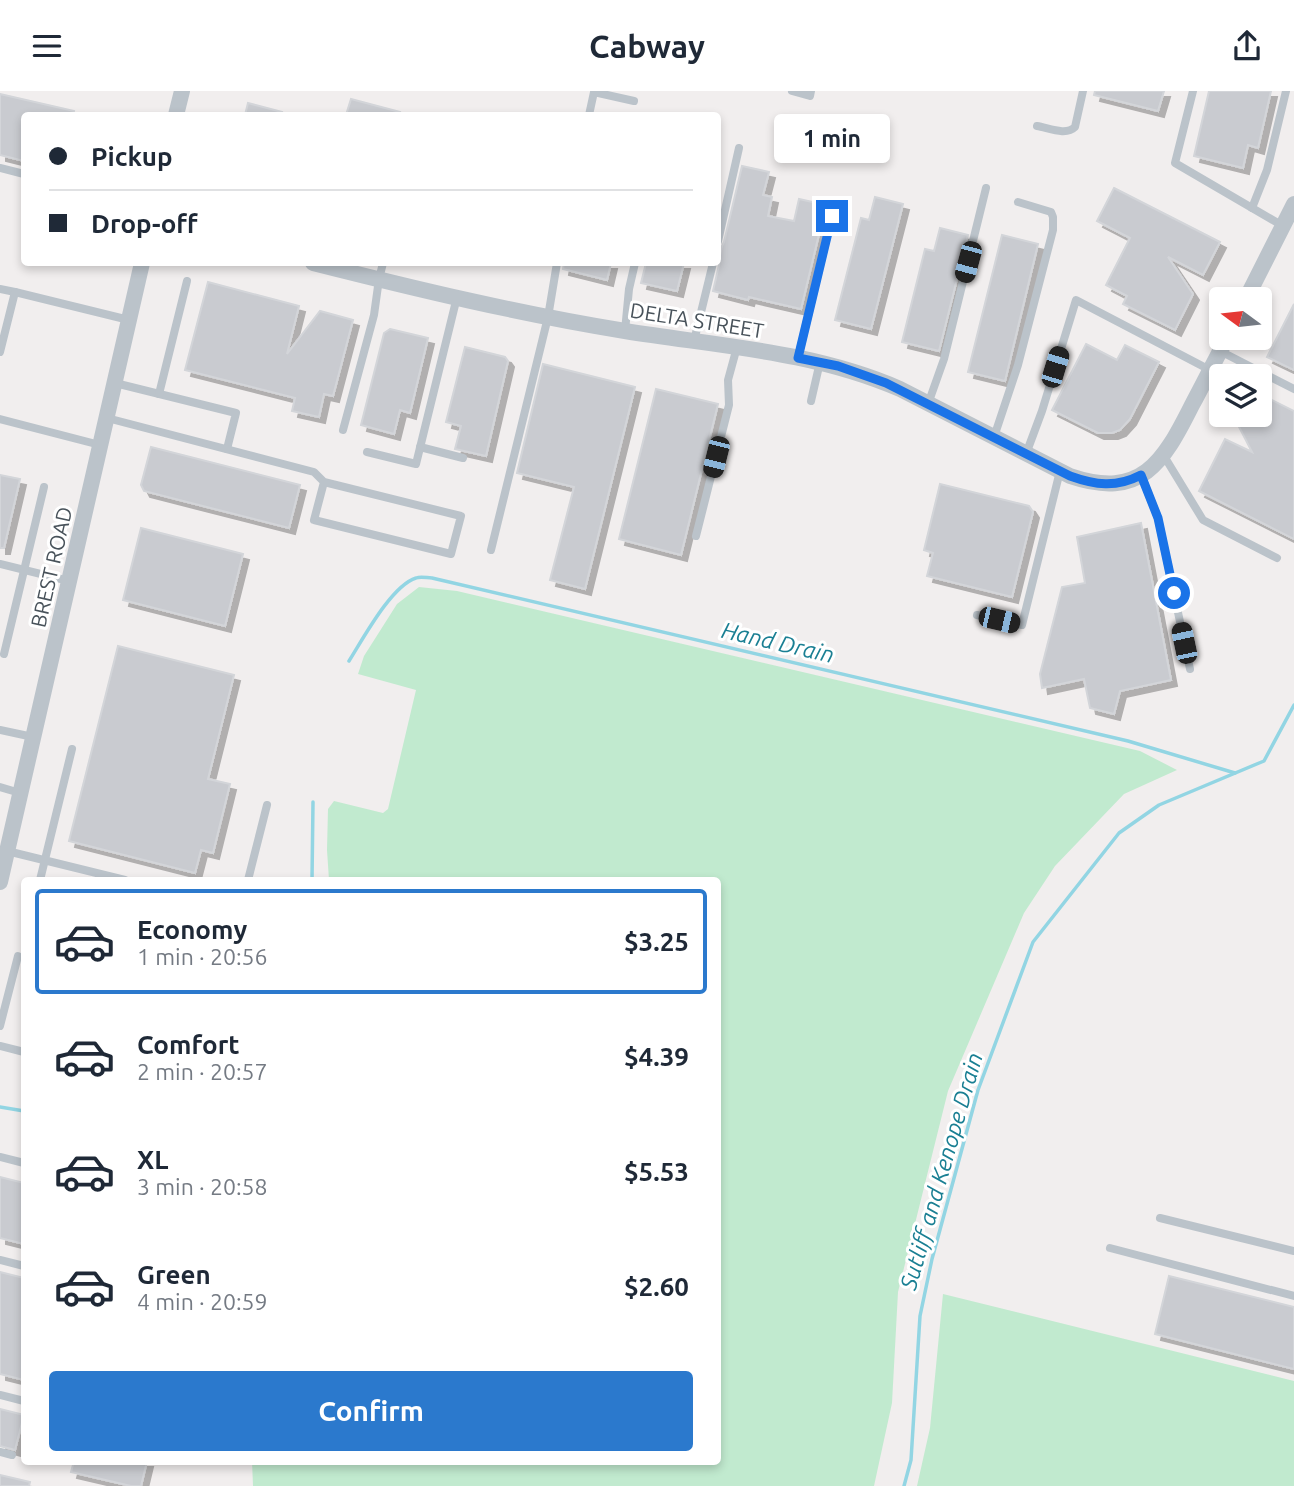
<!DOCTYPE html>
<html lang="en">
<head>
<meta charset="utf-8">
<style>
	body { margin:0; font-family:Ubuntu,sans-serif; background:#f6f6f7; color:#1f2937; height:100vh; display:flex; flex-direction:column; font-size:26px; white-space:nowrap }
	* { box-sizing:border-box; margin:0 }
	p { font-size:23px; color:#747a83 }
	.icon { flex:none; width:38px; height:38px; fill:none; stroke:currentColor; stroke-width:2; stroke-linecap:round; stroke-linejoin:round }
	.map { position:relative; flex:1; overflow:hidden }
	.drawer { position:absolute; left:21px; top:786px; width:700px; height:588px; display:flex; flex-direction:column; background:#fff; border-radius:7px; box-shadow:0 4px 10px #0003 }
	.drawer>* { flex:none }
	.top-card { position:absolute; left:21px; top:21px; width:700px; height:154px; border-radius:7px; box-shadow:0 4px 10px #0003; display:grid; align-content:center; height:154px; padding:0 28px; background:#fff }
	.needle { width:46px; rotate:285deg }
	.tools { position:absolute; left:1209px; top:196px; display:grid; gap:14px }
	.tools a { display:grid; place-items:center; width:63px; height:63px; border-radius:7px; background:#fff; box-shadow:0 4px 10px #0003; font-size:35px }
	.end { position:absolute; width:32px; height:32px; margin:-16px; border:9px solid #1a73e8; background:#fff; box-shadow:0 0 0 4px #fff }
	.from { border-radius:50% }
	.bubble { position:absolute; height:49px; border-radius:7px; background:#fff; box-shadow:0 4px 10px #0003; font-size:23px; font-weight:600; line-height:49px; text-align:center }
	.car { position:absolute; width:21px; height:42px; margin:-21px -10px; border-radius:9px; box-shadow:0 0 5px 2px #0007; background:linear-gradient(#222 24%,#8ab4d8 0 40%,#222 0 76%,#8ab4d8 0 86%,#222 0) }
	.top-card b { display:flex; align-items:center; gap:24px; height:66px; font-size:26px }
	.top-card b+b { border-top:2px solid #e0e1e3 }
	.top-card i { width:18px; height:18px; background:#1f2937 }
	ul { padding:12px 0 0; list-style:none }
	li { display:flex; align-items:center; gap:21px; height:105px; margin:0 14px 10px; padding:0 14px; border:4px solid transparent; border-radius:7px }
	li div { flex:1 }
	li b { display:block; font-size:26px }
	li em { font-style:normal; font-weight:600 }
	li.current { border-color:#2b79cd }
	li>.icon { width:63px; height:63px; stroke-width:1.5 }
	.cta { display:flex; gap:14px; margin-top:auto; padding:14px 28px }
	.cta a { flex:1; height:80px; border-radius:7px; background:#2b79cd; color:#fff; font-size:28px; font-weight:600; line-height:80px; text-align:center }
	header { display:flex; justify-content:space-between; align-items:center; height:91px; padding:0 28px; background:#fff; font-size:32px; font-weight:600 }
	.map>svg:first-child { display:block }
	.green { fill:#c1eacf }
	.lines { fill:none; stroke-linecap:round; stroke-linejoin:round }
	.stream { stroke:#92d5e3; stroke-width:3.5 }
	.building { fill:#c9cbd0; stroke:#d3d5d9; stroke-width:2; filter:url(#shadow) }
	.service { stroke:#bbc3ca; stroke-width:8 }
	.minor { stroke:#bbc3ca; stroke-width:16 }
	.route { stroke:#1a73e8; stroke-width:9 }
	.labels { text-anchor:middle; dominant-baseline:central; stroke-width:6; stroke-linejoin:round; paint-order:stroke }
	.street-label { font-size:21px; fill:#48525a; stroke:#fff }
	.water-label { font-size:23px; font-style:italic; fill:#1a7f93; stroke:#fff }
</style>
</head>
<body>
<header><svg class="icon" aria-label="menu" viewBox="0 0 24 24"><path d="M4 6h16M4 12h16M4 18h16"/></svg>Cabway<svg class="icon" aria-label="share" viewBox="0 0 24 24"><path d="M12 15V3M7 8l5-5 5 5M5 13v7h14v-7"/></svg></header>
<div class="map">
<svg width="1294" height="1395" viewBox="0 0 1294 1395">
	<defs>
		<filter id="shadow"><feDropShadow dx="6" dy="6" stdDeviation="0" flood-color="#0004"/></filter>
	</defs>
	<rect width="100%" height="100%" fill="#f1eeee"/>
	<g class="green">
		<polygon points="419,496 457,500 1140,660 1177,679 1124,703 1055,775 1024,822 948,1000 898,1201 892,1312 874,1395 253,1395 252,1370 718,1370 718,789 329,789 327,759 328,718 334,710 383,722 388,718 416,599 358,583 364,565 397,513"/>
		<polygon points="943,1203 1294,1290 1294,1395 917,1395 930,1337"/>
	</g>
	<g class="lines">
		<g class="stream">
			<path d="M349,570C363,548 391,495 416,487C421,485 427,487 432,487L1128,650L1235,682"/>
			<polyline points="312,789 313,711"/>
			<polyline points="0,1016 24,1020"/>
			<polyline points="904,1395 911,1369 920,1225 932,1168 978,999 1033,851 1119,742 1159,714 1264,670 1294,614"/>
		</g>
	</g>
	<g class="building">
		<polygon points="1095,0 1164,0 1158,20 1094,4"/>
		<polygon points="1209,0 1271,0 1258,57 1248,54 1243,77 1194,65"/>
		<polygon points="0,3 74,20 73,24 24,24 24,70 0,64"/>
		<polygon points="351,8 400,21 399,24 346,24"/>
		<polygon points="248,12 282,21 281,24 245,24"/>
		<polygon points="742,75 769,81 763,104 772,106 768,125 794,130 799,108 826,114 801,218 749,206 748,209 713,200 719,174 719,169 722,155 724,151"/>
		<polygon points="1114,97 1220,151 1203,184 1168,166 1193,203 1175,239 1123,213 1127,205 1106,194 1130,147 1097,130"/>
		<polygon points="875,106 903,113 871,238 835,229 861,127 869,129"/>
		<polygon points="940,137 968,144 939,260 902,251 925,158 934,160"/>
		<polygon points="1002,144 1038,153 1005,290 968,281"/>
		<polygon points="564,172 563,172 611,172 607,189 563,178"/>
		<polygon points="646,172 684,172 677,200 641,192"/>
		<polygon points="208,191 299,215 287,263 320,220 353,229 333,305 324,303 319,326 292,320 295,307 185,279"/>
		<polygon points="1294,213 1294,279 1267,266"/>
		<polygon points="390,238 428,247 410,322 400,319 394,343 361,334 384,242"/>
		<polygon points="1086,253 1117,269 1125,254 1159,271 1130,328 1120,339 1112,342 1098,342 1052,319"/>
		<polygon points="465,256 505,266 508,270 486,365 455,358 461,335 446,331"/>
		<polygon points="543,273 635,296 585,498 550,489 574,396 517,382"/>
		<polygon points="656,298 718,313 681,464 619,448"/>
		<polygon points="1260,303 1294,320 1294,448 1199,400 1225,348 1252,361 1237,332 1237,329 1240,324 1260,324"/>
		<polygon points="151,356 300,394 289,437 144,400 141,394"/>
		<polygon points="0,384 20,388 4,457 0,457"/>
		<polygon points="940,393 1029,415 1033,421 1012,506 927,485 933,462 924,459"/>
		<polygon points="1141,432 1171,589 1120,600 1114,623 1090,617 1084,588 1042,597 1040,583 1062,496 1085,492 1077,446"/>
		<polygon points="141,437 243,463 225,535 123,509"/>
		<polygon points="118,555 234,584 208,688 230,693 213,762 201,759 195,782 69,750"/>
		<polygon points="0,1086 24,1092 24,1153 0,1147"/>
		<polygon points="0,1181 24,1187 24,1289 0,1283"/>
		<polygon points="1169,1185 1294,1216 1294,1278 1155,1243"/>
		<polygon points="0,1318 24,1324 15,1359 0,1355"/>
		<polygon points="74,1370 147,1370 141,1395 131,1395 71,1381"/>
		<polygon points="0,1384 30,1391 29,1395 0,1395"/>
	</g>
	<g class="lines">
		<g class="service">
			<polyline points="792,0 810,5 811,0"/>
			<polyline points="1193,0 1175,72 1283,135"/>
			<polyline points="589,24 594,1 634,10"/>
			<path d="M1037,35C1049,37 1066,45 1075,36L1083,0"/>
			<polyline points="0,77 24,83"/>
			<polyline points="1252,117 1267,79 1286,0"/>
			<polyline points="718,150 739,57"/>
			<polyline points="0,198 15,201"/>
			<polyline points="625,240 629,198 635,172"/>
			<polyline points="694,250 713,172"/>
			<polyline points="1220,260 1294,298"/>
			<polyline points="0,261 15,201 129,229"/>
			<polyline points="798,267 832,125"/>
			<polyline points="115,292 236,322 227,358"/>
			<polyline points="159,303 187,190"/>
			<polyline points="811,310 820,271"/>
			<polyline points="928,313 944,268 986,97"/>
			<polyline points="107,327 314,381 324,391 314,429 451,463 461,425 324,391"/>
			<polyline points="0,328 100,354"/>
			<polyline points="343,339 374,224 379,188 383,172"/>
			<polyline points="994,346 1018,274 1053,139 1053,126 1051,121 1018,111"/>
			<polyline points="420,356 463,367"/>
			<polyline points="367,361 416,373 457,206"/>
			<polyline points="1026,363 1042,320 1076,209 1210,279"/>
			<polyline points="1164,365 1203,429 1277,467"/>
			<polyline points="1141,384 1158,427 1190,578"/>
			<polyline points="696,445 729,314 728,289 737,256"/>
			<polyline points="491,459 548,226 557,172"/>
			<polyline points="0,473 69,490"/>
			<polyline points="977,524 1022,534 1060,380"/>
			<polyline points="4,563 44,396"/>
			<polyline points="0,639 33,646"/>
			<polyline points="0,696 20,702"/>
			<polyline points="7,760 125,789"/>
			<polyline points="40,789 72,658"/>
			<polyline points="248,789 267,714"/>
			<polyline points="0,935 18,865"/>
			<polyline points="0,955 24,961"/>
			<polyline points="0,1066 24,1072"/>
			<polyline points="1160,1127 1294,1160"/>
			<polyline points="1110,1157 1294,1205"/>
			<polyline points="0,1169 24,1175"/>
			<polyline points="0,1304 24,1310"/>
			<polyline points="0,1361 12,1364"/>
		</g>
		<g class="minor">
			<polyline points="176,24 182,0"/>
			<path d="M313,172C416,198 520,223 625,240C718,255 813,260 900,298L1070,385C1141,409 1163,372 1192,314C1204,292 1215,269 1227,247"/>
			<polyline points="1246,208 1294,113"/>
			<polyline points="0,791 142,172"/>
		</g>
	</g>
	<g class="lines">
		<path class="route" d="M832,125L798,267L838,275L886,292L1070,385C1095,394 1116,397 1141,384L1158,427L1174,502"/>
	</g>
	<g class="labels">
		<g class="street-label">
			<text transform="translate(697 229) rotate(9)">DELTA STREET</text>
			<text transform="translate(51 476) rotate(-77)">BREST ROAD</text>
		</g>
		<g class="water-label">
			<text transform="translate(778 551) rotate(13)">Hand Drain</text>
			<text transform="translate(941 1080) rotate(-74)">Sutliff and Kenope Drain</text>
		</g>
	</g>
</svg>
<div class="tools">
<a><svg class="needle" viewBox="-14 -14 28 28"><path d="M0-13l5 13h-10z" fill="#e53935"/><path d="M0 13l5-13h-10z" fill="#747a83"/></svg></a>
<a><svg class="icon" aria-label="layers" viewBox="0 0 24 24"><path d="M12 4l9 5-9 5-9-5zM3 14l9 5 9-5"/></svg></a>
</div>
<i class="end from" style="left:1174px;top:502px"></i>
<i class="end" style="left:832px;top:125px"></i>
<div class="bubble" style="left:774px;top:23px;width:116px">1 min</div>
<i class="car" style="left:968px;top:171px;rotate:195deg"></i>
<i class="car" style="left:1055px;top:276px;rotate:17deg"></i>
<i class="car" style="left:716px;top:366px;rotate:194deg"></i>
<i class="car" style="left:999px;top:529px;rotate:103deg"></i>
<i class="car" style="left:1184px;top:552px;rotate:348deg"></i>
<div class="top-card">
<b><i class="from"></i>Pickup</b>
<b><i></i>Drop-off</b>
</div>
<section class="drawer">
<ul>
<li class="current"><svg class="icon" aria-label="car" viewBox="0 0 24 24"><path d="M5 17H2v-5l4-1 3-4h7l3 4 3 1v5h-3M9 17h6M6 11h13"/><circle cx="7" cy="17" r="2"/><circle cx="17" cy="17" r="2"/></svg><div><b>Economy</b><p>1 min · 20:56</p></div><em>$3.25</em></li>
<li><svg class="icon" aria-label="car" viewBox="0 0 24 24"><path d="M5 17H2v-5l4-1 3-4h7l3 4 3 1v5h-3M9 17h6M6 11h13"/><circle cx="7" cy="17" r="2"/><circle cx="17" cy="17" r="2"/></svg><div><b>Comfort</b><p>2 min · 20:57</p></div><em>$4.39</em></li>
<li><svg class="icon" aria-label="car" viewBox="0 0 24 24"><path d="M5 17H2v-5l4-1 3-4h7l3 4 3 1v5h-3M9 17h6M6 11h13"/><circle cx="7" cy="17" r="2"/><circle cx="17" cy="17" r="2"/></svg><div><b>XL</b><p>3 min · 20:58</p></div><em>$5.53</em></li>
<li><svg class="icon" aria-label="car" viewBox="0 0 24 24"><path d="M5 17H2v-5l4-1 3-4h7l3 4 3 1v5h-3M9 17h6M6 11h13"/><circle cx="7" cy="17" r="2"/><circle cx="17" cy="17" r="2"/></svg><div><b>Green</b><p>4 min · 20:59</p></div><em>$2.60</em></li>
</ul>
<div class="cta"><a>Confirm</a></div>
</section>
</div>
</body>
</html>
